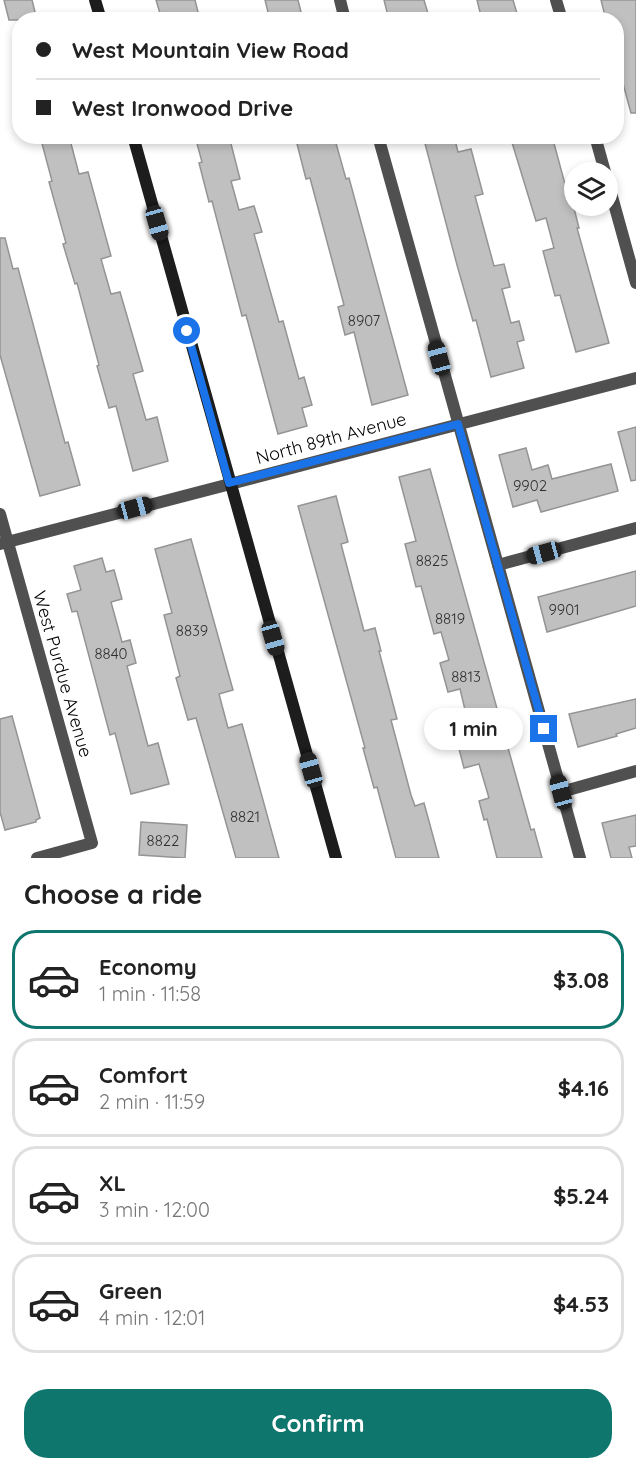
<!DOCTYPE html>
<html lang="en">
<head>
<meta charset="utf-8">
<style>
	body { margin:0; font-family:Quicksand,sans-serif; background:#f6f6f6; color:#222; height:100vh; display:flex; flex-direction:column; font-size:22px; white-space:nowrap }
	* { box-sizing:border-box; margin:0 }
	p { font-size:20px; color:#767676 }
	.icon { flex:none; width:33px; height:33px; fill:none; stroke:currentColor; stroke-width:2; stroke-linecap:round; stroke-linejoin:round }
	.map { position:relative; height:858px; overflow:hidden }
	.sheet { display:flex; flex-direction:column; background:#fff; flex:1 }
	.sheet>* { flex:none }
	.hud { position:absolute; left:12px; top:12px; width:612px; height:132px; border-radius:24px; box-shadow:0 3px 9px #0003; display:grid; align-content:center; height:132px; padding:0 24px; background:#fff }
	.buttons { position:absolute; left:564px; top:162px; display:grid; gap:12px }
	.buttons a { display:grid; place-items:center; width:54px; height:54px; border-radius:50%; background:#fff; box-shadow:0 3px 9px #0003; font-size:30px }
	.end { position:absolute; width:27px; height:27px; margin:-14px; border:8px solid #1a73e8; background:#fff; box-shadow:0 0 0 3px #fff }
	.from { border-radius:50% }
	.bubble { position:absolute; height:42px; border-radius:21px; background:#fff; box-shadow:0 3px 9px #0003; font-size:20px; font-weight:700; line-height:42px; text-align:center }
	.car { position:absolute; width:18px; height:36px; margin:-18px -9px; border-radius:8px; box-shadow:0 0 4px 2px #0007; background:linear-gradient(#222 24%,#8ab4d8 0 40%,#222 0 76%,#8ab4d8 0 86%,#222 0) }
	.hud b { display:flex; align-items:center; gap:21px; height:57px; font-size:22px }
	.hud b+b { border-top:2px solid #e0e0e0 }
	.hud i { width:15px; height:15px; background:#222 }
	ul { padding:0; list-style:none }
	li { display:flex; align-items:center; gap:18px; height:99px; margin:0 12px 9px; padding:0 12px; border:3px solid #e0e0e0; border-radius:24px }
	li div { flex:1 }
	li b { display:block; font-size:22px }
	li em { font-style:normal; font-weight:700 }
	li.active { border-color:#0f766e }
	li>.icon { width:54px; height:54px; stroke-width:1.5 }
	h2 { padding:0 24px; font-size:27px; line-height:72px }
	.button { display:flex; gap:12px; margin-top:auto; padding:12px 24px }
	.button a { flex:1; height:69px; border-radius:24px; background:#0f766e; color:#fff; font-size:24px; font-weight:700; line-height:69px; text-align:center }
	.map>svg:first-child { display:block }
	.building { fill:#c0c0c0; stroke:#949494; stroke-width:1.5 }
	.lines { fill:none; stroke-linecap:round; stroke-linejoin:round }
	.street { stroke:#505050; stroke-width:12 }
	.secondary { stroke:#1d1d1d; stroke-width:12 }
	.route { stroke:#1a73e8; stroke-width:8 }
	.labels { text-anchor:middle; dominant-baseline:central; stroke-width:5; stroke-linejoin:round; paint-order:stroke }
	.number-label { font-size:15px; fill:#303030 }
	.street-label { font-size:18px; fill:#000; stroke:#fff }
</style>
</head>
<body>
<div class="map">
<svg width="636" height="858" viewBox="0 0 636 858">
	<rect width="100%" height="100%" fill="#fff"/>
	<g class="building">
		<polygon points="4,0 32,0 37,20 9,20"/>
		<polygon points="156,0 195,0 200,20 162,20"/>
		<polygon points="265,0 298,0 303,20 270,20"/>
		<polygon points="384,0 424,0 430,20 389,20"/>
		<polygon points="477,0 513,0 519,20 482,20"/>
		<polygon points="601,0 636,0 636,113 631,113 616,58 616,20 606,20"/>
		<polygon points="40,136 69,136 79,174 88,172 111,256 101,259 111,294 120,292 143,371 133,374 146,420 157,417 168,461 133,471 116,406 109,408 97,366 99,365 77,283 75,284 63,244 66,243 49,182 52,181"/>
		<polygon points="195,136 229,136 240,179 231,181 239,210 254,206 262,232 254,234 279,322 283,321 299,379 304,377 312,405 302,408 307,426 278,434 246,315 242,316 212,201 209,202 199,163 202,162"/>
		<polygon points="295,136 334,136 346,179 349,178 408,395 372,405 354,332 345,335 338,307 344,305 310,178 306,179"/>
		<polygon points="423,136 454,136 458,152 471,149 483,194 475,196 494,266 504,264 510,287 502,289 511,323 519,321 524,340 517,342 524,368 491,377 476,320 473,321 457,265"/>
		<polygon points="510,136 552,136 565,184 568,184 579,228 577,228 609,343 576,352 560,295 555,296 543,251 554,248 546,218 536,221"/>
		<polygon points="0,238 5,238 13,269 18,268 65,443 68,442 80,485 40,496 0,355"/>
		<polygon points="636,427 636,480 631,481 618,432"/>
		<polygon points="526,448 532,470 548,465 552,479 611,464 618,491 541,512 537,500 513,507 499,455"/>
		<polygon points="430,469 531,830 534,829 542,858 497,858 487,819 484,820 479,801 489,798 479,764 464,768 452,722 467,718 460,689 448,692 440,663 449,660 441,632 434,634 421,586 416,587 405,544 416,541 399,477"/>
		<polygon points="336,496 348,542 341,544 364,631 375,628 381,651 379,651 397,719 391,720 411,795 415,806 424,803 439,858 396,858 377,787 374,788 363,748 365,748 298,506"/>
		<polygon points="191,539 233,690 219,694 228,728 242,724 279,858 236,858 196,718 188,720 176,678 180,676 164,615 172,613 155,549"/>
		<polygon points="102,558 106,572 114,570 122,599 111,602 122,642 130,640 136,663 127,666 148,746 158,743 169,784 131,794 115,733 110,735 77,611 72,612 67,594 81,590 74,566"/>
		<polygon points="636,571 636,606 547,632 538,597"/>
		<polygon points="636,699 636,728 616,734 617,736 578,747 569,714"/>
		<polygon points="12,716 40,818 36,820 36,822 5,830 0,812 0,719"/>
		<polygon points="636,815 636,846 629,847 632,858 611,858 602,823"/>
		<polygon points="141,822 187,825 185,858 139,855"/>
	</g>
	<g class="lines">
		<g class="street">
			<polyline points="340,0 345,20"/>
			<polyline points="556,0 562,20"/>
			<polyline points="378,136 580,858"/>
			<polyline points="595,136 605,172"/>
			<polyline points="608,182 636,283"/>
			<polyline points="0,514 92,843 37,858"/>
			<polyline points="0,544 636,378"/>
			<polyline points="498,565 636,528"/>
			<polyline points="561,792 636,771"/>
		</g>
		<g class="secondary">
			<polyline points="95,0 101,20"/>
			<polyline points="133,136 336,858"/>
		</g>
	</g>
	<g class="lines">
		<polyline class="route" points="187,331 229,483 458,424 544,729"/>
	</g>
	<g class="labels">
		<g class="number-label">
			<text x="364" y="320">8907</text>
			<text x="530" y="485">9902</text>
			<text x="432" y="560">8825</text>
			<text x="564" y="609">9901</text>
			<text x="450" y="618">8819</text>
			<text x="192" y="630">8839</text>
			<text x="111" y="653">8840</text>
			<text x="466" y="676">8813</text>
			<text x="245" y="816">8821</text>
			<text x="163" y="840">8822</text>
		</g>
		<g class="street-label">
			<text transform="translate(331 438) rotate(-15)">North 89th Avenue</text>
			<text transform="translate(63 674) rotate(74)">West Purdue Avenue</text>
		</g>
	</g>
</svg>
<div class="buttons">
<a><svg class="icon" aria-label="layers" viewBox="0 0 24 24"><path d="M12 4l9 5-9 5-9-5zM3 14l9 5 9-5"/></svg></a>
</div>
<i class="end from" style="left:187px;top:331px"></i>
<i class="end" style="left:544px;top:729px"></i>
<div class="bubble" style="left:424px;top:708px;width:99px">1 min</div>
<i class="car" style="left:157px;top:223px;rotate:164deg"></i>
<i class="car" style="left:439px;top:358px;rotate:345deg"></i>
<i class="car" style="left:135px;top:508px;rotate:75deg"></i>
<i class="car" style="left:544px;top:553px;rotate:255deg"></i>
<i class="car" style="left:273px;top:638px;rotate:164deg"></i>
<i class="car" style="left:311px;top:770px;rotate:344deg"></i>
<i class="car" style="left:561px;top:792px;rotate:345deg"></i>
<div class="hud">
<b><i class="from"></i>West Mountain View Road</b>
<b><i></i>West Ironwood Drive</b>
</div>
</div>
<section class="sheet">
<h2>Choose a ride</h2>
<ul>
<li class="active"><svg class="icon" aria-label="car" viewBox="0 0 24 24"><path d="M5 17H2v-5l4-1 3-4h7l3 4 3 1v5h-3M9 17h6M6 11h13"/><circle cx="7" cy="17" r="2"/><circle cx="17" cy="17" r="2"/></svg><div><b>Economy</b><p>1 min · 11:58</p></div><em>$3.08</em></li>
<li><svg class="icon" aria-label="car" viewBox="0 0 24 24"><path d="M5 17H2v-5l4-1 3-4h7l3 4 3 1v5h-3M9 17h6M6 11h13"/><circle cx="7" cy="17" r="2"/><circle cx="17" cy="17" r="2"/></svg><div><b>Comfort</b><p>2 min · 11:59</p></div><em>$4.16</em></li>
<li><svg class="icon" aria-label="car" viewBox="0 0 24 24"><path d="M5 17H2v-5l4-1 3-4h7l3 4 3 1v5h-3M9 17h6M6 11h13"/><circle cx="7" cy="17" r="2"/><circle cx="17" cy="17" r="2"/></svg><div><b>XL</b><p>3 min · 12:00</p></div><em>$5.24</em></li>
<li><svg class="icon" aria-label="car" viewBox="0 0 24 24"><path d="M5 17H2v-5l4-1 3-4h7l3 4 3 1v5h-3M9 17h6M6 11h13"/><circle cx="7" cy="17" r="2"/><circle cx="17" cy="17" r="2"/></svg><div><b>Green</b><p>4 min · 12:01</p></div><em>$4.53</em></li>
</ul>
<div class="button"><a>Confirm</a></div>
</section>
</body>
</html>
